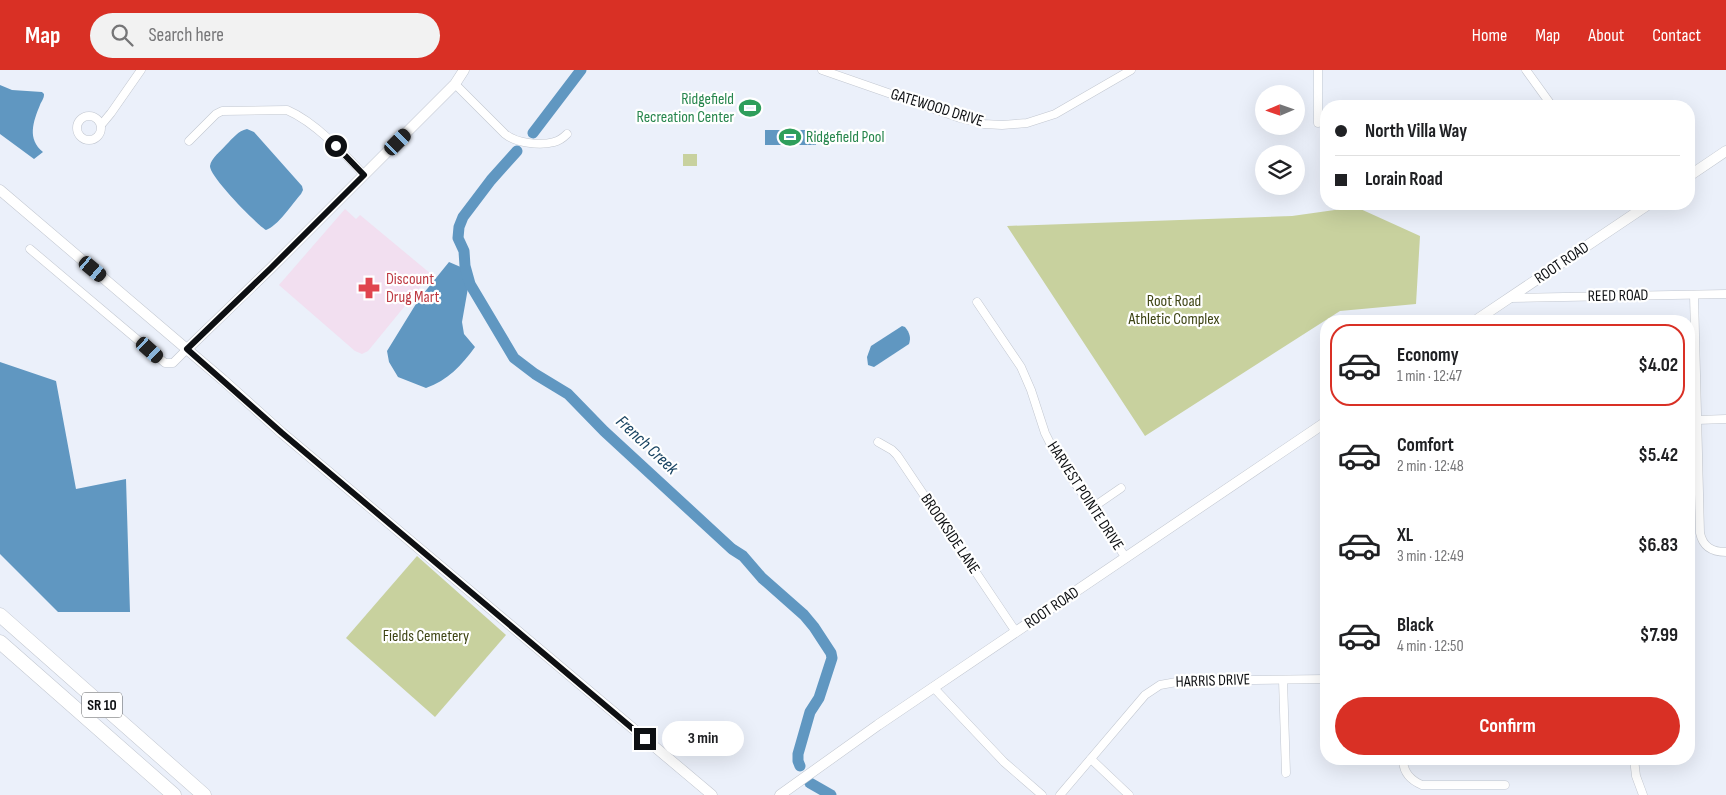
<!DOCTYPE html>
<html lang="en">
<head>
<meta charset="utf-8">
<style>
	body { margin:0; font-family:"Sofia Sans Condensed",sans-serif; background:#f2f2f2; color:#202124; height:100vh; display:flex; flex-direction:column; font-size:19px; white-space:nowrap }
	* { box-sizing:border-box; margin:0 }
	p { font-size:16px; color:#757577 }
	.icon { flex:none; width:28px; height:28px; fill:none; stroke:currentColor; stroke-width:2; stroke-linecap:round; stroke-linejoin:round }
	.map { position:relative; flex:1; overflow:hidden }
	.drawer { position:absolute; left:1320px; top:245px; width:375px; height:450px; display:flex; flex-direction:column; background:#fff; border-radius:20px; box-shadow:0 5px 20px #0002 }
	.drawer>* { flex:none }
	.banner { position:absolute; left:1320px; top:30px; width:375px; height:110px; border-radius:20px; box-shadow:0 5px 20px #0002; display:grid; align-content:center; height:110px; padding:0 15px; background:#fff }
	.needle { width:32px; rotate:268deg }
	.tools { position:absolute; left:1255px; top:15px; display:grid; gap:10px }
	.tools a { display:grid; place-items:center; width:50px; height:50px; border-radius:50%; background:#fff; box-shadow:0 5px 20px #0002; font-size:25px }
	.end { position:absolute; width:22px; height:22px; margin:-11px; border:6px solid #0e1013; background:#fff; box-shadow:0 0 0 2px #fff }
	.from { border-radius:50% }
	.bubble { position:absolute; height:35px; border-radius:18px; background:#fff; box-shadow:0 5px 20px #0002; font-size:16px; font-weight:700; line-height:35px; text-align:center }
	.car { position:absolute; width:15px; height:30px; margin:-15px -8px; border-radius:6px; box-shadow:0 0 4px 1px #0007; background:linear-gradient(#222 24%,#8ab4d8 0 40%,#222 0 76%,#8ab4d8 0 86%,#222 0) }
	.banner b { display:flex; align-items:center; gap:18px; height:48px; font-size:19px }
	.banner b+b { border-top:1px solid #e0e0e0 }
	.banner i { width:12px; height:12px; background:#202124 }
	ul { padding:9px 0 0; list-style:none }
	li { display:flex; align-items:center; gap:15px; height:82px; margin:0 10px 8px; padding:0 5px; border:2px solid transparent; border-radius:20px }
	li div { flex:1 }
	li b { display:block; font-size:19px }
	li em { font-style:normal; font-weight:700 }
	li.current { border-color:#d93025 }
	li>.icon { width:45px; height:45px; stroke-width:1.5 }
	.action { display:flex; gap:10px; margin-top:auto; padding:10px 15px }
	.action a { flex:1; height:58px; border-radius:30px; background:#d93025; color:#fff; font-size:20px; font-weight:700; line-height:58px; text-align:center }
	header { display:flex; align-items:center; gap:30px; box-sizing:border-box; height:70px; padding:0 25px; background:#d93025; color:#fff }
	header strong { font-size:24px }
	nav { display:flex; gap:28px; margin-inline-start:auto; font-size:18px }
	.search { width:350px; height:45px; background:#f2f2f2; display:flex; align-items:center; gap:12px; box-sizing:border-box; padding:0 18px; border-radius:28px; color:#757577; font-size:19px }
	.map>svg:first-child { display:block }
	.commercial { fill:#f2dff0 }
	.green { fill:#c8d19e }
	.water { fill:#6097c1 }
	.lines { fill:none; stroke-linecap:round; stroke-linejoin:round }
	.river { stroke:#6097c1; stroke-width:11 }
	.minor-casing { stroke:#c2c7d0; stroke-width:9 }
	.tertiary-casing { stroke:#c2c7d0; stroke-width:11 }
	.motorway-casing { stroke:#c2c7d0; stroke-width:15 }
	.minor { stroke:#fff; stroke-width:8 }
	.tertiary { stroke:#fff; stroke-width:10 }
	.motorway { stroke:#fff; stroke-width:14 }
	.route { stroke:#0e1013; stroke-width:6 }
	.labels { text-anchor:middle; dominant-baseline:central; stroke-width:4.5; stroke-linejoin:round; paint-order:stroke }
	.shield { fill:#fff; stroke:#56585a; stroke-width:1 }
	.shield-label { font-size:15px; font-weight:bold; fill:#0e1013 }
	.leisure-label { font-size:16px; fill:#27864d; stroke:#fff; text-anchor:end }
	.street-label { font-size:16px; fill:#0e1013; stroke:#fff }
	.health-label { font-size:16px; fill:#be3a42; stroke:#fff; text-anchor:start }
	.park-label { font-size:16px; fill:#3d4313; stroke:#fff }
	.water-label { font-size:18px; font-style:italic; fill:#194462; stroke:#fff }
</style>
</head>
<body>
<header>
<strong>Map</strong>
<div class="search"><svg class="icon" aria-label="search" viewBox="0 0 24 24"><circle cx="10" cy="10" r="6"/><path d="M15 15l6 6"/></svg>Search here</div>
<nav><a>Home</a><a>Map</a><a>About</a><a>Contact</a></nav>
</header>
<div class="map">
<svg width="1726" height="725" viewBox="0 0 1726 725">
	<rect width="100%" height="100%" fill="#ebf0fa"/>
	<polygon class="commercial" points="345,139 356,149 360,145 431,204 368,281 362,284 355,281 279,215"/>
	<g class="green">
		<rect x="683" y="84" width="14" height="12"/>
		<polygon points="1356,137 1420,166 1416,234 1340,241 1145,366 1007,156 1292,146"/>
		<polygon points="417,486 506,565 435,647 346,568"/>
	</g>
	<g class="water">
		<path d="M0,15L12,20L42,22L44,24C44,29 42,30 40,35C33,52 27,69 43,82L34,89L0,64Z"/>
		<path d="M247,59L254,62L302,116L303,120L301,124C292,134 278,156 266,160C256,154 209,106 210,96C211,88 221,81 226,75C233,68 238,61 247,59Z"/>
		<rect x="765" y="60" width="51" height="15"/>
		<path d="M449,192L463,198L468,218L462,252L464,264L475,277C461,296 448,310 426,318L398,307L389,292L387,281L419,229Z"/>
		<path d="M902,256L905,257C910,263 911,268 909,274L874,297L868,295L867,287L871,276Z"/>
		<polygon points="0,292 56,311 76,419 126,409 130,542 58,542 0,484"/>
	</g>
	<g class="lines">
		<g class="river">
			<polyline points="533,63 581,0"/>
			<polyline points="517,81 491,110 463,147 459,157 458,168 464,181 465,196 470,214 514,288 535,304 568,324 604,361 732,479 743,486 762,508 804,545 814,557 831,583 832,588 819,628 810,642 798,684 798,691 800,696"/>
			<polyline points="810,713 831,725"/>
		</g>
		<g class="minor-casing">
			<g id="minor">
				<polyline points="822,0 960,48 984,54 1002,55 1027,53 1055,44 1131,0"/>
				<polyline points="1318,0 1318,53"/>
				<polyline points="1526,0 1552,36"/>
				<path d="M455,14L505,64C516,73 540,76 554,72C559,71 564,67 567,64"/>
				<circle cx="89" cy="58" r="12"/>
				<polyline points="101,55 111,43 141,0"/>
				<path d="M189,71L216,44L222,41L287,40C315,52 344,83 364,105"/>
				<polyline points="30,179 165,293 173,293 187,279"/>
				<path d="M1694,225L1700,463C1703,477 1712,482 1726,482"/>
				<polyline points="1510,228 1726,224"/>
				<polyline points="977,232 1021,297 1031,320 1045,363 1056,385 1126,488"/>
				<polyline points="1697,350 1726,349"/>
				<polyline points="878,372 892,380 897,385 1016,562"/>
				<polyline points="1092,438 1121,418"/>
				<polyline points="1283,610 1286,703"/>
				<polyline points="933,617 1004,692 1042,725"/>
				<polyline points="1091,689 1129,725"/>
				<path d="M1403,689C1403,702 1410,710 1422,715H1505"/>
				<polyline points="1634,689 1636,706 1643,725"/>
				<polyline points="1060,725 1145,625 1160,615 1182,611 1326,609"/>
			</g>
		</g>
		<g class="tertiary-casing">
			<g id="tertiary">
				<polyline points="1689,106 1726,81"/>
				<polyline points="0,120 223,310 282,363 712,725"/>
				<polyline points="1475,251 1649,134"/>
				<polyline points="187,279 271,198 455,14 464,0"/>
				<polyline points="780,725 878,655 1326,352"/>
			</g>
		</g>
		<g class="motorway-casing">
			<g id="motorway">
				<polyline points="0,545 204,725"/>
				<polyline points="0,572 174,725"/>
			</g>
		</g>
		<use href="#minor" class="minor"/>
		<use href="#tertiary" class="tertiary"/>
		<use href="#motorway" class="motorway"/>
	</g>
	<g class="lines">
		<polyline class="route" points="336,76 364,105 271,198 187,279 282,363 645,669"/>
	</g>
	<defs>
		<g id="stadium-bare" transform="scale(1.725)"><path d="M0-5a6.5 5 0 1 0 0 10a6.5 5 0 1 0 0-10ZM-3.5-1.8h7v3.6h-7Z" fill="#2e9e5b" stroke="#fff" stroke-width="2.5" paint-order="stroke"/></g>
		<g id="pharmacy-bare" transform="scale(1.725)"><path d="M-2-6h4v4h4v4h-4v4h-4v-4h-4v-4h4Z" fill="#e0444e" stroke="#fff" stroke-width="2.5" paint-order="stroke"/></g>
	</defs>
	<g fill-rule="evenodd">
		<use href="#stadium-bare" x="750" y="38"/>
		<use href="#stadium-bare" x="790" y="67"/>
		<use href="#pharmacy-bare" x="369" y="218"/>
	</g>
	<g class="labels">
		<rect class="shield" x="82" y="622.5" width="40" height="25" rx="4"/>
		<g class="shield-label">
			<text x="102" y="635">SR 10</text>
		</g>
		<g class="leisure-label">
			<text x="734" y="29">Ridgefield<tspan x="734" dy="18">Recreation Center</tspan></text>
			<text x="806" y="67" text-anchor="start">Ridgefield Pool</text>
		</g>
		<g class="street-label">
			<text transform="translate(937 38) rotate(17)">GATEWOOD DRIVE</text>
			<text transform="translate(1562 193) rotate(-34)">ROOT ROAD</text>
			<text transform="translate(1618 226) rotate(-1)">REED ROAD</text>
			<text transform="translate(1085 426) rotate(57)">HARVEST POINTE DRIVE</text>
			<text transform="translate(950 464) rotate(56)">BROOKSIDE LANE</text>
			<text transform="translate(1052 538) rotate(-34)">ROOT ROAD</text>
			<text transform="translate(1213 611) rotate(-2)">HARRIS DRIVE</text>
		</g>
		<g class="health-label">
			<text x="386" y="209">Discount<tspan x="386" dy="18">Drug Mart</tspan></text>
		</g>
		<g class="park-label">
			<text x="1174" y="231">Root Road<tspan x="1174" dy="18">Athletic Complex</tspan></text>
			<text x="426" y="566">Fields Cemetery</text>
		</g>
		<g class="water-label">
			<text transform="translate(647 375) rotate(43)">French Creek</text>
		</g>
	</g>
</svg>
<div class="tools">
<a><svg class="needle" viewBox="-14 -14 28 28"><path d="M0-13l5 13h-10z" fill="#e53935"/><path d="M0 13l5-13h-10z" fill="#757577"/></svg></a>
<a><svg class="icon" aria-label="layers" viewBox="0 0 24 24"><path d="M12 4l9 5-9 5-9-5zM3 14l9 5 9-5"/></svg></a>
</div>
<i class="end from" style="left:336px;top:76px"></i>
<i class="end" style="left:645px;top:669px"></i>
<div class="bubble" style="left:662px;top:651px;width:82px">3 min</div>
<i class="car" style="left:398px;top:72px;rotate:45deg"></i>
<i class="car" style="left:93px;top:199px;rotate:130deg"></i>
<i class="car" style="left:150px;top:280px;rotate:132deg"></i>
<div class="banner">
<b><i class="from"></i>North Villa Way</b>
<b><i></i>Lorain Road</b>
</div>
<section class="drawer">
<ul>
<li class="current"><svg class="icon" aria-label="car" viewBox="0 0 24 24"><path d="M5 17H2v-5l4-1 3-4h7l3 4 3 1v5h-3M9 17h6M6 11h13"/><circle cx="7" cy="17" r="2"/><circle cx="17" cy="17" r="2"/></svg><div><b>Economy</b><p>1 min · 12:47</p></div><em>$4.02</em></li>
<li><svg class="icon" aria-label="car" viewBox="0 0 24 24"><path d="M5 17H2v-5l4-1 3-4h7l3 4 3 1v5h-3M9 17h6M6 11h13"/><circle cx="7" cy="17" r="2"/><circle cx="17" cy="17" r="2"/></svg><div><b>Comfort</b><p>2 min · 12:48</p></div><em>$5.42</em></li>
<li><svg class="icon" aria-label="car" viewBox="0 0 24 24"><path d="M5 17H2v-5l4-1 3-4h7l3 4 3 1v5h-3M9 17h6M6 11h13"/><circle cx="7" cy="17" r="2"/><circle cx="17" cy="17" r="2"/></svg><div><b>XL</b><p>3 min · 12:49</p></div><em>$6.83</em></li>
<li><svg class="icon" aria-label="car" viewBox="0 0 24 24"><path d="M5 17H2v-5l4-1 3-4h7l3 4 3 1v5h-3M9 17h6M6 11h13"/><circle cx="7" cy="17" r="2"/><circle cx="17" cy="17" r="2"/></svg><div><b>Black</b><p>4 min · 12:50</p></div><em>$7.99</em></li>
</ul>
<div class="action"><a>Confirm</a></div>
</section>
</div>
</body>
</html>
